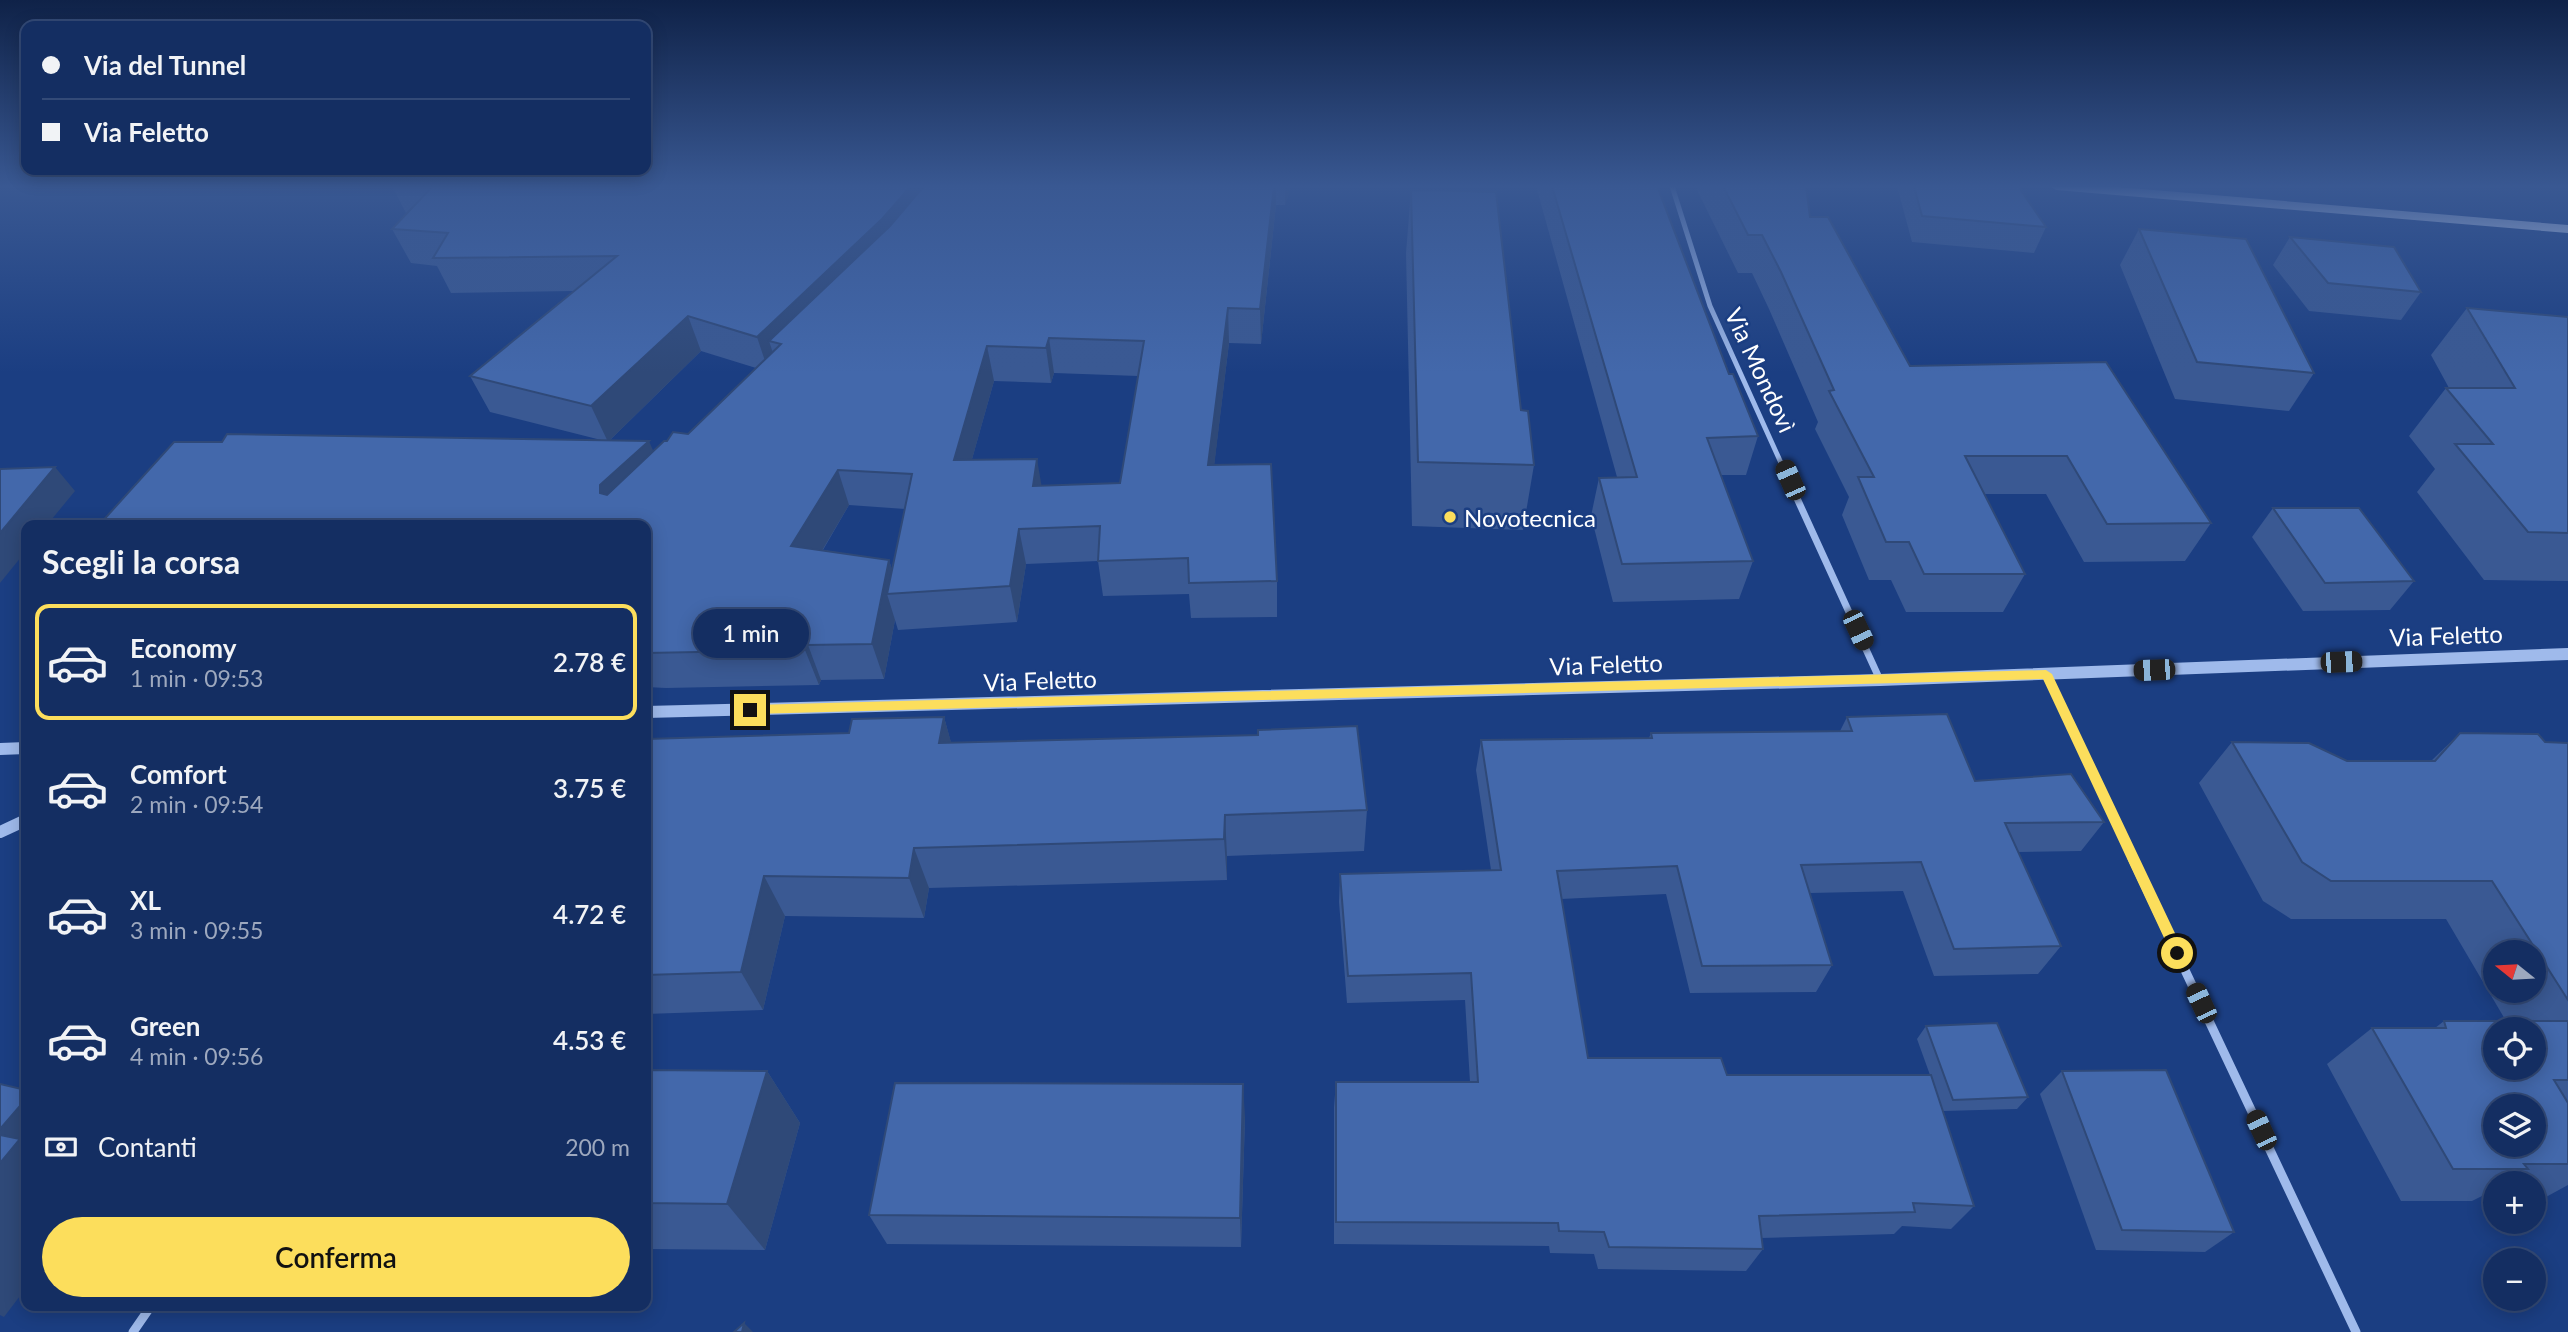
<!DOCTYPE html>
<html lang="it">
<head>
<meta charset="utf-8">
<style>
	body { margin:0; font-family:Lato,sans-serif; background:#213a6b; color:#f1f3f6; height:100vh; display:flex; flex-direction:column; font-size:26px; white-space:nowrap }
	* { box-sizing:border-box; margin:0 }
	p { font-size:23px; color:#9da8be }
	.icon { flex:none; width:38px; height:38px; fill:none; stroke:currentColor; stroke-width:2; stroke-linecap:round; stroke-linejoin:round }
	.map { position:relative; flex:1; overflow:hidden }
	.sheet { position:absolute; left:21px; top:520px; width:630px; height:791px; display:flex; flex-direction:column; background:#142e62; border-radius:14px; box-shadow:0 4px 18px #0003,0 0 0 2px #334a77 }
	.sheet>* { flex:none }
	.banner { position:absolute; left:21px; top:21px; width:630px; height:154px; border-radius:14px; box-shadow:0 4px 18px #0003,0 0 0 2px #334a77; display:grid; align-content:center; height:154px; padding:0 21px; background:#142e62 }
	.needle { width:46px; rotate:288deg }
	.buttons { position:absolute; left:2483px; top:940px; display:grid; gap:14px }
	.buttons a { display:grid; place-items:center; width:63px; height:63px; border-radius:50%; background:#142e62; box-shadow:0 4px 18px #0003,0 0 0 2px #334a77; font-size:35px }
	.end { position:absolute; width:32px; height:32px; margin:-16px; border:9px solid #fcde5c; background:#111; box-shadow:0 0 0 4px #111 }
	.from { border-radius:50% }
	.bubble { position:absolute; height:49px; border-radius:24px; background:#142e62; box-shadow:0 4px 18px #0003,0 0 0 2px #334a77; font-size:23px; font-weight:600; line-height:49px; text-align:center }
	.car { position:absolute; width:21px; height:42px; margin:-21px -10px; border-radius:9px; box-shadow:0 0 5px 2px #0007; background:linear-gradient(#222 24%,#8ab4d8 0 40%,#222 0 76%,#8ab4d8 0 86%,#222 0) }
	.banner b { display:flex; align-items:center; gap:24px; height:66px; font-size:26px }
	.banner b+b { border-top:2px solid #334a77 }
	.banner i { width:18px; height:18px; background:#f1f3f6 }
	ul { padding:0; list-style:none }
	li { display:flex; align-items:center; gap:21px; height:116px; margin:0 14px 10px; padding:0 7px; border:4px solid transparent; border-radius:14px }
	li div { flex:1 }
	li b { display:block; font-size:26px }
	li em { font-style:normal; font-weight:600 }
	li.active { border-color:#fcde5c }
	li>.icon { width:63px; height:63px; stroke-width:1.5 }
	h2 { padding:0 21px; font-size:32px; line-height:84px }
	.pay { display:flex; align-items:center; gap:18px; height:77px; padding:0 21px; font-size:26px }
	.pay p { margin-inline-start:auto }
	.button { display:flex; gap:14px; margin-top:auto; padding:14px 21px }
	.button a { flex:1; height:80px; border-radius:42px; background:#fcde5c; color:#111; font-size:28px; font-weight:600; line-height:80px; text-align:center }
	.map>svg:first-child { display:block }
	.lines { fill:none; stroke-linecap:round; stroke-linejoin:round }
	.minor-far2 { stroke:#9fbaeb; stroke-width:5 }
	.minor-far1 { stroke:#9fbaeb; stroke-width:7 }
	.minor { stroke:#9fbaeb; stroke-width:9 }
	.tertiary { stroke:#9fbaeb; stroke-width:12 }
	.primary { fill:#e3ebff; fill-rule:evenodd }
	.wall { fill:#3a5993; fill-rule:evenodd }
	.shaded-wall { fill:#2f4978 }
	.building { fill:#4368ab; stroke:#2f4978; stroke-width:2; fill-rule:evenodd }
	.route { fill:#fcde5c }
	.poi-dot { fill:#fcde5c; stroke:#1b3e82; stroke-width:2.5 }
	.labels { text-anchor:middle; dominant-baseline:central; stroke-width:5; stroke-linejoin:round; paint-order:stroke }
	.street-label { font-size:24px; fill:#fff; stroke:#1b3e82 }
	.poi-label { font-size:24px; fill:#fff; stroke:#1b3e82; text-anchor:start }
</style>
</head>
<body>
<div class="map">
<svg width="2568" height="1332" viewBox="0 0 2568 1332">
	<rect width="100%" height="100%" fill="#1b3e82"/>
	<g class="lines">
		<polyline class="minor-far2" points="1672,186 1710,306 1791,485"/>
		<g class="minor-far1">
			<polyline points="1790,483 1880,680"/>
			<polyline points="2046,675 2133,860"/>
		</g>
		<g class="minor">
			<polyline points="2132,858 2356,1332"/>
			<polyline points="133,1332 151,1306"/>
		</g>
		<g class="tertiary">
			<polyline points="646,712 1880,680 2568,654"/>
			<polyline points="0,749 26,748"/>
			<polyline points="0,832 26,820"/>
		</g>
		<polygon class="primary" points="2050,186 2106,186 2568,225 2568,233 2056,190"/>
	</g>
	<g class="wall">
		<path d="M392,186H1291L1285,205H1276L1261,344L1229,343L1214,465L1277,581V617L1191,618L1189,594L1103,596L1098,561L1026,564L1017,622L898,630L895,620L884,679L821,680L819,685L666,688L646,687V525L601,440L490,412L470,376L574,291L451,293L437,266L411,263L392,229L407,213H406ZM701,351L756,368L688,434L667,441L653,451L610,440ZM1054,373L1138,376L1120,483L1042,486L972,459L994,381L1051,383ZM849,505L905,509L892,570L889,560L823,550Z"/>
		<polygon points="1536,186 1665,186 1658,189 1729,374 1758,436 1746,475 1721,475 1753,561 1739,599 1613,602 1591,516 1599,478 1617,477"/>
		<polygon points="1695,186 1806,186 1810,217 1910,366 2211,523 2185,561 2084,562 2046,494 1984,494 2025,574 2003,612 1906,612 1891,580 1869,580 1842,515 1849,497 1815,429 1818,422 1769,309 1752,273 1738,273"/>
		<polygon points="1897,186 2018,186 2046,227 2034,253 1912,242"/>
		<polygon points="1411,190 1521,410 1534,465 1523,530 1412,526 1406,253"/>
		<polygon points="2139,229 2314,373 2289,411 2175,399 2120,265"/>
		<polygon points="2290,237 2421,292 2401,320 2309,311 2273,265"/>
		<polygon points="2467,308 2568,317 2568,581 2484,580 2417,492 2435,469 2409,436 2446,388 2449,388 2431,355"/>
		<polygon points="2273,508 2414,581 2390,610 2303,611 2252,537"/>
		<polygon points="944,717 951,743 1367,810 1364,851 1227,856 1227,880 929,888 924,918 785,916 763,1010 646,1014 646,739 849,733"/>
		<polygon points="1847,717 1975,781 2104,822 2081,851 2018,852 2061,946 2038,974 1934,976 1903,891 1810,893 1832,965 1816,992 1690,993 1666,894 1561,899 1588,1058 1727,1075 1930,1075 1917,1039 1926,1026 2028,1097 2017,1109 1943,1111 1974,1206 1951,1229 1902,1226 1894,1234 1761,1238 1763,1249 1746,1271 1598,1269 1594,1254 1550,1253 1549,1246 1334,1244 1334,1107 1336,1082 1470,1082 1465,1000 1347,1003 1339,902 1340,874 1491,870 1476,770 1481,740 1649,738 1651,733 1840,731"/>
		<path d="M2460,733L2545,742L2568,743V1185L2546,1197H2534V1183H2496V1196H2482L2472,1201H2401L2327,1064L2372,1028H2435L2444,1021H2506L2446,919H2291L2263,901L2199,783L2232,742L2347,761H2431ZM2496,952H2534V990H2496Z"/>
		<polygon points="646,1070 767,1071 800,1123 765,1250 646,1249"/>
		<polygon points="2062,1071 2234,1232 2205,1252 2096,1250 2040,1094"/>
		<polygon points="1245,1117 1241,1247 887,1244 869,1215"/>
	</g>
	<g class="shaded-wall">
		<polygon points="911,186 949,186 781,344 769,341 777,365 769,373 757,337"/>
		<polygon points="1274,186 1276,186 1276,205 1261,344 1260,309"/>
		<polygon points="1285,186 1291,186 1285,205"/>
		<polygon points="1228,308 1229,343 1210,501 1208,465"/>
		<polygon points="688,316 701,351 608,442 591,406"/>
		<polygon points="1049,338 1054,373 1051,383 1046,348"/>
		<polygon points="987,346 994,381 962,495 954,460"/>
		<polygon points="649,441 664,476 617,521 600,493 600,485"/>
		<polygon points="1037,459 1043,494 1033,486"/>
		<polygon points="55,467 75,491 47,525 26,525 26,551 0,583 0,533"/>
		<polygon points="838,470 849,505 804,581 791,546"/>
		<polygon points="1019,529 1026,564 1017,622 1010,586"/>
		<polygon points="889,560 899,593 887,594 895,620 884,679 872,644"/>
		<polygon points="808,645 821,680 819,685 805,650"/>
		<polygon points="944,717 956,760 939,743"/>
		<polygon points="1225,815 1227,856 1227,880 1224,839"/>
		<polygon points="914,848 929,888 924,918 909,878"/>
		<polygon points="764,876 785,916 763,1010 741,972"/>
		<polygon points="767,1071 800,1123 765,1250 727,1204"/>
		<polygon points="1243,1084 1245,1117 1241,1247 1240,1218"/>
		<polygon points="26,1099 26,1288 4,1317 0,1315 0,1129"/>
		<polygon points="744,1323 753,1332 742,1332"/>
	</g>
	<g class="building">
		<polygon points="433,186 911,186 882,219 757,337 688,316 591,406 470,376 617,256 433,258 448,233 392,229"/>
		<path d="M924,186H1274L1260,309L1228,308L1208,465L1271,464L1277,581L1189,583L1188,558L1098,561L1100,526L1019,529L1010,586L887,594L912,474L838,470L791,546L889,560L872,644L808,645L805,650L646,653V525H99L174,442H222L227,434L649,441L600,485V493L607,495L664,441H667L673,432L688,434L781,344L769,341L890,226ZM1049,338L1144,341L1120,483L1033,486L1037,459L954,460L987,346L1046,348Z"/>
		<polygon points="1552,186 1657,186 1729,374 1733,374 1758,436 1707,438 1753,561 1622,564 1599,478 1637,477"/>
		<polygon points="1723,186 1806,186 1810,217 1828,217 1910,366 2106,362 2211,523 2107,524 2067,456 1965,456 2025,574 1924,574 1909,542 1886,542 1858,477 1874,477 1829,391 1834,390 1781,272 1762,235 1748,235"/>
		<polygon points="1914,186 2018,186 2046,227 1922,216"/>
		<polygon points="1411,190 1496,192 1521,410 1528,411 1534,465 1418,462"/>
		<polygon points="2139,229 2246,239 2314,373 2197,362"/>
		<polygon points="2290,237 2394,247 2421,292 2328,283"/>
		<polygon points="2467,308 2568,317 2568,533 2528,532 2455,444 2493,444 2446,388 2515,388"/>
		<polygon points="55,467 0,533 0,469"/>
		<polygon points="2273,508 2359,508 2414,581 2325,583"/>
		<polygon points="1947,714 1975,781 2071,774 2104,822 2005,823 2061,946 1954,949 1921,862 1801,865 1832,965 1702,966 1677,866 1557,871 1588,1058 1721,1058 1727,1075 1931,1075 1974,1206 1913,1203 1915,1212 1759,1216 1763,1249 1609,1247 1604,1232 1559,1231 1558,1223 1336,1222 1336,1082 1478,1082 1471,973 1348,976 1340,874 1501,870 1481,740 1652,738 1651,733 1852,731 1847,717"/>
		<polygon points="944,717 939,743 1258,735 1258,730 1357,726 1367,810 1225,815 1224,839 914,848 909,878 764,876 741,972 646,975 646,739 849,733 852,719"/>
		<polygon points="2460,733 2538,734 2545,742 2568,743 2568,1000 2492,881 2331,881 2302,862 2232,742 2309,743 2347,761 2435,761"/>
		<path d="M2444,1021H2568V1080H2554L2568,1103V1164H2524L2528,1169H2453L2372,1028H2446ZM2496,1029H2534V1068H2496ZM2496,1106H2534V1144H2496Z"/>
		<polygon points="1997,1023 2028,1097 1953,1100 1926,1026"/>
		<polygon points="646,1070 767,1071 727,1204 646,1203"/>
		<polygon points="2166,1070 2234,1232 2122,1230 2062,1071"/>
		<polygon points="895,1083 1243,1084 1240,1218 869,1215"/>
		<polygon points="0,1084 26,1090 26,1099 0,1129"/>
		<polygon points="0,1135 20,1139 0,1163"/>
		<polygon points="744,1323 742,1332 734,1332"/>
	</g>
	<linearGradient id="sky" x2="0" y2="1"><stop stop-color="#0f2248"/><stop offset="0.5" stop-color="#395892"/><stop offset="1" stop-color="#395892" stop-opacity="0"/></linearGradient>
	<rect width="2568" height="373" fill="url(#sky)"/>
	<polygon class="route" points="2046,670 2052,674 2182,948 2182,957 2173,957 2043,679 750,714 744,710 750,705"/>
	<circle class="poi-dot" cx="1450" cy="517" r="7"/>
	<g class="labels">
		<g class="street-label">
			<text transform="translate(1761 370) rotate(65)">Via Mondovì</text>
			<text transform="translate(2446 635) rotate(-2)">Via Feletto</text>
			<text transform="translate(1606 664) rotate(-2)">Via Feletto</text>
			<text transform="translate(1040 680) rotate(-2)">Via Feletto</text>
		</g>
		<g class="poi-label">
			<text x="1464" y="517">Novotecnica</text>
		</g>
	</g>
</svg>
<div class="buttons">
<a><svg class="needle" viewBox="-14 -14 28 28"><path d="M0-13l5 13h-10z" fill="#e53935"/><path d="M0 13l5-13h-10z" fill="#9da8be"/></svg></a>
<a><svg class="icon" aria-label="locate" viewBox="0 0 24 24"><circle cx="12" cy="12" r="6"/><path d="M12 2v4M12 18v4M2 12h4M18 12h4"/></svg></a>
<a><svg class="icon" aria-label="layers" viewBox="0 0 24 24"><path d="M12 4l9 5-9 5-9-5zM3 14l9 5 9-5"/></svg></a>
<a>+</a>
<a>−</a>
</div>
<i class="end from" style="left:2177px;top:953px"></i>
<i class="end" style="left:750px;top:710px"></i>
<div class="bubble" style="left:693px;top:609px;width:116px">1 min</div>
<i class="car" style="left:1790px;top:480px;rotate:336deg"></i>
<i class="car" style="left:1858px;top:630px;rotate:155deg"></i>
<i class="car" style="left:2341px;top:662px;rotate:88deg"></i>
<i class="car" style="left:2154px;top:670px;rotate:268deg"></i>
<i class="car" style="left:2201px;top:1003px;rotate:335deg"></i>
<i class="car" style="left:2261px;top:1130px;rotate:335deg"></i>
<div class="banner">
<b><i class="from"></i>Via del Tunnel</b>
<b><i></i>Via Feletto</b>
</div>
<section class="sheet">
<h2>Scegli la corsa</h2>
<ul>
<li class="active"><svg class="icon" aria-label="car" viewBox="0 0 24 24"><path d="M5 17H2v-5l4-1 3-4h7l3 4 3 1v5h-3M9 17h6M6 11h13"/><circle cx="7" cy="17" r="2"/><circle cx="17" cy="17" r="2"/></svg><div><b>Economy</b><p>1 min · 09:53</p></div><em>2.78 €</em></li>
<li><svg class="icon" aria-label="car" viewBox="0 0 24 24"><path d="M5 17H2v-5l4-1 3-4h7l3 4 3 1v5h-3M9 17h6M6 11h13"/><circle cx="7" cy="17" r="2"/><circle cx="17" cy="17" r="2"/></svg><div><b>Comfort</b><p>2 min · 09:54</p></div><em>3.75 €</em></li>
<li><svg class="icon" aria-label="car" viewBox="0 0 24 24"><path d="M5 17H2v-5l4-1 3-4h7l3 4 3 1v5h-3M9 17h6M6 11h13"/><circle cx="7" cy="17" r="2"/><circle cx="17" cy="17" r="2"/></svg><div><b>XL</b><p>3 min · 09:55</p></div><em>4.72 €</em></li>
<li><svg class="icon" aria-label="car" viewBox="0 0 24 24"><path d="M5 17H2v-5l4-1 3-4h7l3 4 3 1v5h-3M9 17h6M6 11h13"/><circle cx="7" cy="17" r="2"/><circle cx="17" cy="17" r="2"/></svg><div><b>Green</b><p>4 min · 09:56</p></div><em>4.53 €</em></li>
</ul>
<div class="pay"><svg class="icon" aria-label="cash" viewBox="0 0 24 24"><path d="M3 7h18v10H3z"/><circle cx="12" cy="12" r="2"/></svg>Contanti<p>200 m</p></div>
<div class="button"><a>Conferma</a></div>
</section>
</div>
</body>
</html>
